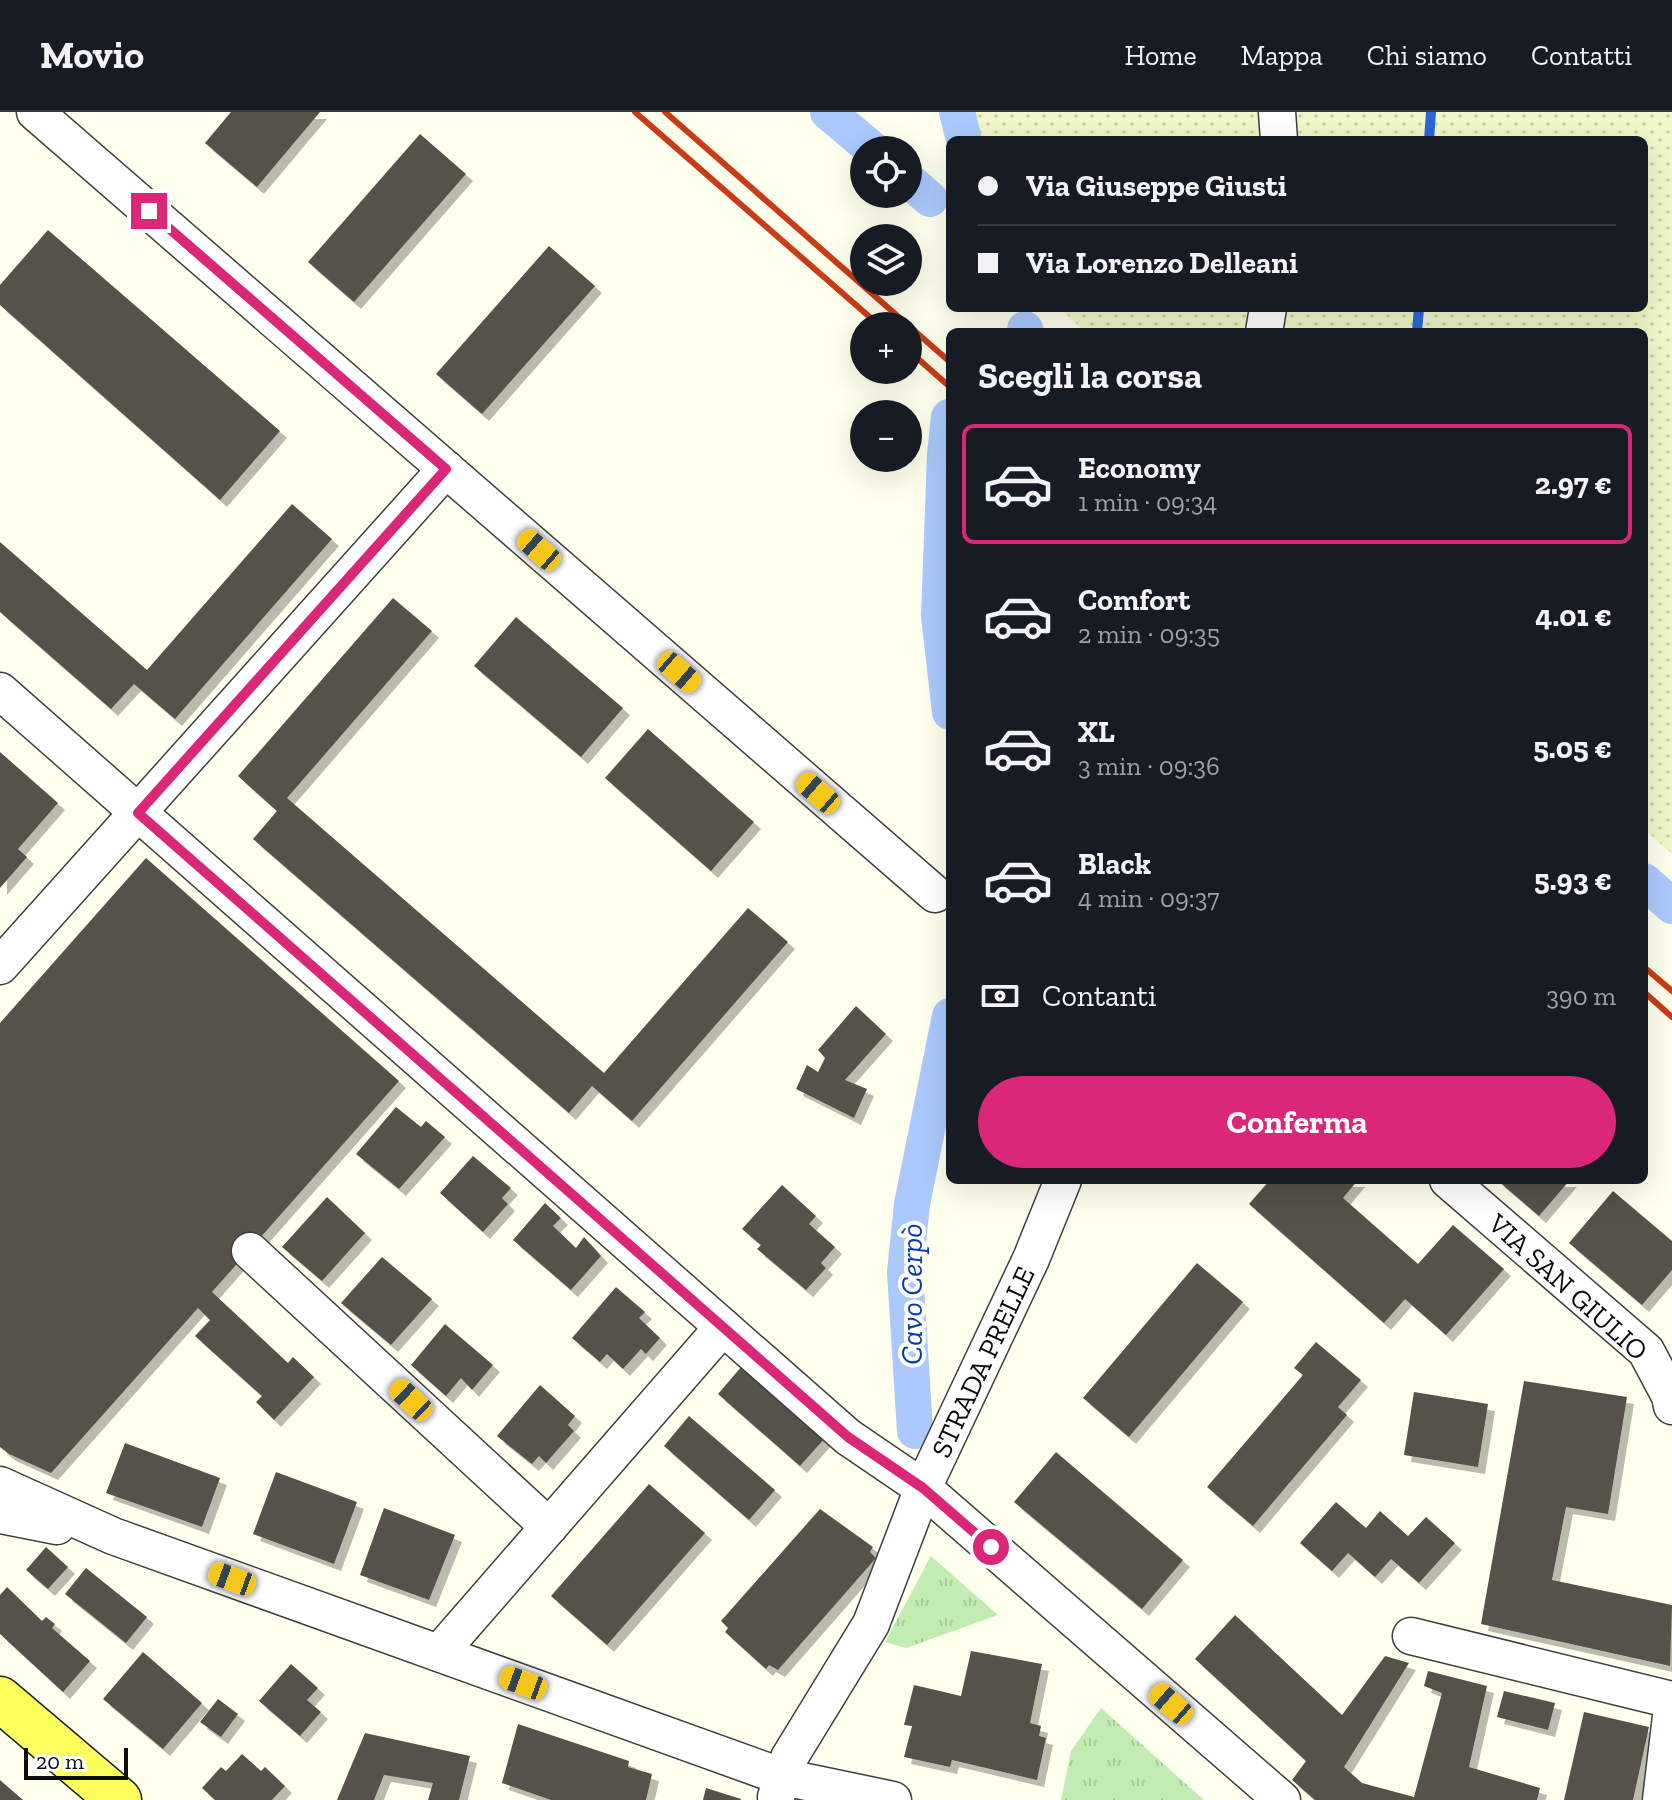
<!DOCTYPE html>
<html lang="it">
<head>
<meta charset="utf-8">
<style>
	body { margin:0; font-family:"Zilla Slab",serif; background:#20242c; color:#f1f3f6; height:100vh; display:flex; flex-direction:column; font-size:30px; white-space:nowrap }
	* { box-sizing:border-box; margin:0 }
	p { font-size:26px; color:#9ea1a6 }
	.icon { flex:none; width:44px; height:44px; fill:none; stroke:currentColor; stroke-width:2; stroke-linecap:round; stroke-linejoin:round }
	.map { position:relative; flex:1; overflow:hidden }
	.panel { position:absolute; left:946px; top:216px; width:702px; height:856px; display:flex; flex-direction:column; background:#171b24; border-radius:12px; box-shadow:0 8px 32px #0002 }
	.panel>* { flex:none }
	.hud { position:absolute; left:946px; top:24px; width:702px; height:176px; border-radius:12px; box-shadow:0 8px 32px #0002; display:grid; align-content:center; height:176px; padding:0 32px; background:#171b24 }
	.buttons { position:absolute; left:850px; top:24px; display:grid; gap:16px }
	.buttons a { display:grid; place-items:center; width:72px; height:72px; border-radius:50%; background:#171b24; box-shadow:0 8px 32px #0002; font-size:40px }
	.scale { position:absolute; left:24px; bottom:20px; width:104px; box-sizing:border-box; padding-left:8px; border:4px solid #0c0c0c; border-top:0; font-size:22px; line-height:28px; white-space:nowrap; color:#0c0c0c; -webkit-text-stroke:6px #fff; paint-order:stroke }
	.end { position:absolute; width:36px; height:36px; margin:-18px; border:10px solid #db2777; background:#fff; box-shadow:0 0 0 4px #fff }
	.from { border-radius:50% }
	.car { position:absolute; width:24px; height:48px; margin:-24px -12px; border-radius:10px; box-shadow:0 0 6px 2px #0007; background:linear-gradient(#f5c518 24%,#345 0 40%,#f5c518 0 76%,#345 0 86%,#f5c518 0) }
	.hud b { display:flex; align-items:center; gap:28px; height:76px; font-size:30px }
	.hud b+b { border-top:2px solid #363941 }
	.hud i { width:20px; height:20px; background:#f1f3f6 }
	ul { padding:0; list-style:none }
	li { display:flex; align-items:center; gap:24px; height:120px; margin:0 16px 12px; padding:0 16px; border:4px solid transparent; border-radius:12px }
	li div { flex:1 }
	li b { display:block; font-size:30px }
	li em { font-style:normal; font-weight:700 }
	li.selected { border-color:#db2777 }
	li>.icon { width:72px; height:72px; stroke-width:1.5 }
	h2 { padding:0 32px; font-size:36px; line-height:96px }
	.pay { display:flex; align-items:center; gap:20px; height:88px; padding:0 32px; font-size:30px }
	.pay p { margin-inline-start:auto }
	.action { display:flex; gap:16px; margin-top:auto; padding:16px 32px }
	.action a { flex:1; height:92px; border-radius:48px; background:#db2777; color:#fff; font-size:32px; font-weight:700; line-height:92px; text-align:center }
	header { display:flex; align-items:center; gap:48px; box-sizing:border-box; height:112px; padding:0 40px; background:#171b24; border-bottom:2px solid #363941 }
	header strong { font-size:38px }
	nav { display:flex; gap:44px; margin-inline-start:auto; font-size:28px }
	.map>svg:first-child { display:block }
	.farmland { fill:url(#farmland-dots) }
	.grass { fill:url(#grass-tufts) }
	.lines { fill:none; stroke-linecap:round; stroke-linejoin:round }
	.stream { stroke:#2b67da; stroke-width:10 }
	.canal { stroke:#abc9fc; stroke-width:36 }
	.building { fill:#565148; filter:url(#shadow) }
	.minor-casing { stroke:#3f3f3f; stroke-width:39 }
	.major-casing { stroke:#1d1d1d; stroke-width:47 }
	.minor { stroke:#fff; stroke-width:36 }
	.major { stroke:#fdff5c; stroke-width:44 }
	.rail { stroke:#ca3c17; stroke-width:6 }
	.route { stroke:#db2777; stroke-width:10 }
	.labels { text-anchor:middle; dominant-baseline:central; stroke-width:8; stroke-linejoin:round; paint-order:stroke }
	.street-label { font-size:28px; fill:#0c0c0c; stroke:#fff }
	.water-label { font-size:30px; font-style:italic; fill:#0a3baa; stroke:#fff }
</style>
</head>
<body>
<header>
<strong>Movio</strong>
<nav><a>Home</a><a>Mappa</a><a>Chi siamo</a><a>Contatti</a></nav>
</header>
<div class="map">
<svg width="1672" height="1688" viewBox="0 0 1672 1688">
	<defs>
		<pattern id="farmland-dots" width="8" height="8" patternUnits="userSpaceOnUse" patternTransform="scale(2)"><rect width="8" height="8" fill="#f0f8c9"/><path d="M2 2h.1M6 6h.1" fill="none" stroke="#cdd3ab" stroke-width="1.8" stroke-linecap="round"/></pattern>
		<pattern id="grass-tufts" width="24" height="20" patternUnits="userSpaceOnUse" patternTransform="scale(2)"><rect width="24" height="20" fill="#c1edb2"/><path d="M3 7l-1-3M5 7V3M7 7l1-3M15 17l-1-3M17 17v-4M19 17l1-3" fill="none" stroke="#a5ca98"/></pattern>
		<filter id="shadow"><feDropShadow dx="7" dy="7" stdDeviation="0" flood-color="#0004"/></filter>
	</defs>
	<rect width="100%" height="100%" fill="#feffec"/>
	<polygon class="farmland" points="972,0 1672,0 1672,742 1644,717 1644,220 1085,220 1060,196 1644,196 1644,28 979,28"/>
	<g class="grass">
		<polygon points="931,1444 998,1503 906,1536 885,1530"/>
		<polygon points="1101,1596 1204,1688 1061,1688 1071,1639"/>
	</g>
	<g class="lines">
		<g class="stream">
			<polyline points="1429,28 1431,0"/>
			<polyline points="1417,220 1419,196"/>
		</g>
		<g class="canal">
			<polyline points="828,0 873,38"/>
			<polyline points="957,0 964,28"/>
			<polyline points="908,68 930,87"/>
			<polyline points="1025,217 1026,220"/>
			<polyline points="949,305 945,343 939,504 950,600"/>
			<polyline points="1644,769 1672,794"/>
			<polyline points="915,1319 905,1160 912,1092 950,904"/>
		</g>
	</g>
	<g class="building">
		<polygon points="231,0 320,0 257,75 205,31"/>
		<polygon points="420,22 466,62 354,190 308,150"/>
		<polygon points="48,118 280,319 220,388 0,193 0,173"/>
		<polygon points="549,134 595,174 482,302 436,262"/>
		<polygon points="292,392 332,427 175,607 134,572 111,597 0,500 0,430 147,558"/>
		<polygon points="393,486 432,519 287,686 604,961 748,796 788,830 632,1009 592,974 569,1001 253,727 277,699 238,664"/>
		<polygon points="516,505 623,596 581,645 474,554"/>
		<polygon points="648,617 754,710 711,759 605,666"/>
		<polygon points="0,640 58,691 18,737 27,745 0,776"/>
		<polygon points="146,746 399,969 212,1180 288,1251 293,1245 314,1265 274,1308 256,1290 262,1284 195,1224 210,1208 198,1196 51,1361 9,1342 0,1335 0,911"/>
		<polygon points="856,894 886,922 845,968 867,977 854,1006 796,977 807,953 818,960 825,946 818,938"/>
		<polygon points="396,995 421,1015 426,1009 445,1025 399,1077 356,1042"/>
		<polygon points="473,1044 511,1076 502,1086 508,1092 483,1120 440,1081"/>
		<polygon points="1270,1068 1358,1068 1343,1086 1418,1152 1453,1113 1504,1157 1446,1223 1405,1187 1384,1211 1249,1092"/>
		<polygon points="1497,1068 1570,1068 1539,1104"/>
		<polygon points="782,1073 816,1104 809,1112 835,1135 821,1151 826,1156 806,1178 757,1137 761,1133 742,1117"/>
		<polygon points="1613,1079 1672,1129 1672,1158 1642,1193 1569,1131"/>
		<polygon points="327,1085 365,1121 322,1169 282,1135"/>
		<polygon points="545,1091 561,1106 553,1114 576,1136 584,1125 601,1144 571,1178 513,1128"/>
		<polygon points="382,1145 432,1187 391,1233 341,1191"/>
		<polygon points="1197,1151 1243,1190 1129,1325 1083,1286"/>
		<polygon points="616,1175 645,1200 639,1206 660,1226 646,1242 641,1237 623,1257 607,1242 600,1250 572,1226"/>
		<polygon points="445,1212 493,1253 472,1278 461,1266 446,1284 411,1253"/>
		<polygon points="1316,1230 1361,1268 1338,1295 1347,1303 1253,1414 1207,1375 1303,1263 1294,1256"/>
		<polygon points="742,1254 825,1326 800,1354 718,1282"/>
		<polygon points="1524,1269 1627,1285 1608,1402 1566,1395 1552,1468 1672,1493 1670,1554 1481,1512"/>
		<polygon points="540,1273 575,1304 568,1313 574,1319 546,1351 539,1344 532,1352 497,1324"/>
		<polygon points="1414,1280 1488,1292 1478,1355 1404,1343"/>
		<polygon points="689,1304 775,1378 749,1408 664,1334"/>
		<polygon points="125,1331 220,1366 202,1415 106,1381"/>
		<polygon points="1056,1340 1183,1448 1142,1497 1014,1390"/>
		<polygon points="276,1360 357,1390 334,1452 253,1422"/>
		<polygon points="649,1372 705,1421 607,1533 551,1484"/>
		<polygon points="1336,1390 1366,1416 1380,1399 1408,1424 1426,1405 1455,1431 1419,1471 1391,1447 1375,1465 1348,1441 1332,1459 1300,1431"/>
		<polygon points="384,1396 455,1423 429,1488 360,1463"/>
		<polygon points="820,1397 873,1435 870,1440 876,1446 778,1558 769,1553 766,1557 725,1520 728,1516 721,1509"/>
		<polygon points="46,1435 68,1455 48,1477 26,1458"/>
		<polygon points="86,1456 147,1505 126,1531 65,1482"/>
		<polygon points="7,1475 42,1509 46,1505 55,1512 52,1516 90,1549 63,1580 0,1522 0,1483"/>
		<polygon points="1235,1503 1342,1603 1385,1544 1409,1551 1344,1655 1362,1671 1414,1685 1442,1581 1424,1574 1428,1559 1487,1574 1469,1655 1540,1676 1537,1688 1315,1688 1292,1668 1306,1649 1195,1547"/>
		<polygon points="971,1539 1042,1552 1030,1611 1041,1614 1039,1624 1046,1626 1037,1668 952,1648 950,1655 904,1645 912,1614 904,1613 914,1573 961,1584"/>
		<polygon points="143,1540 202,1591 163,1637 103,1587"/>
		<polygon points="291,1552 318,1576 307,1588 321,1600 300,1624 259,1589"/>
		<polygon points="1504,1579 1555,1591 1548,1618 1497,1605"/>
		<polygon points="218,1587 238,1602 221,1625 200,1610"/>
		<polygon points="1584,1600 1649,1615 1633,1688 1564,1688"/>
		<polygon points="518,1612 629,1649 628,1655 652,1662 646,1688 551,1688 502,1671"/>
		<polygon points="365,1621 470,1644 459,1688 428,1688 433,1671 384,1663 374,1688 337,1688"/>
		<polygon points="242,1642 261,1659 265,1655 285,1674 272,1688 215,1688 202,1676 221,1655 226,1659"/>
		<polygon points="0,1668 23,1688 0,1688"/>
		<polygon points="706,1676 741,1687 741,1688 703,1688"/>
	</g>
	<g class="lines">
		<g class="minor-casing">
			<g id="minor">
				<polyline points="35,0 935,782"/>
				<polyline points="1277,0 1279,28"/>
				<polyline points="1264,220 1268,196"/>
				<polyline points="0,579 848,1325 923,1376 1282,1688"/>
				<polyline points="0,854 446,357"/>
				<polyline points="1448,1068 1646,1239 1670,1284 1672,1294"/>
				<polyline points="250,1139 549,1415"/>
				<polyline points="0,1373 113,1424 783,1665 893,1688"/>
				<polyline points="0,1403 57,1414"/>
				<polyline points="1411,1524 1672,1588"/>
				<polyline points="439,1541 723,1215"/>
				<polyline points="776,1685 789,1646 871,1512 923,1376 1031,1147 1063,1068"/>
				<polyline points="1661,1688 1672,1596"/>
			</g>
		</g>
		<g class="major-casing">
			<polyline id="major" points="0,1587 119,1688"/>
		</g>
		<use href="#minor" class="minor"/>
		<use href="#major" class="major"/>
		<g class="rail">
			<polyline points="635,0 880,214"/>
			<polyline points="665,0 950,250"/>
			<polyline points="908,238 950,275"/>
			<polyline points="1644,855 1672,879"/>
			<polyline points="1644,880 1672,905"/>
		</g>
	</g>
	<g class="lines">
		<polyline class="route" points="149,99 446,357 138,701 848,1325 923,1376 991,1435"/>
	</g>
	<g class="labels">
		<g class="street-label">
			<text transform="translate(1568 1175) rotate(42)">VIA SAN GIULIO</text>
			<text transform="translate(983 1250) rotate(-65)">STRADA PRELLE</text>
		</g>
		<g class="water-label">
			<text transform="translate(912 1182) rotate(-90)">Cavo Cerpò</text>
		</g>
	</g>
</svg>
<div class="buttons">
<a><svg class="icon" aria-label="locate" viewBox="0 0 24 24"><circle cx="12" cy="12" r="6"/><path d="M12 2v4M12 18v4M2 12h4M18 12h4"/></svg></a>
<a><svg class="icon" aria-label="layers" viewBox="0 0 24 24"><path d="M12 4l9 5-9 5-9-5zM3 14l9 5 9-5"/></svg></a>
<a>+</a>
<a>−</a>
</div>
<div class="scale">20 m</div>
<i class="end from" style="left:991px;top:1435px"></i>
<i class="end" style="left:149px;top:99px"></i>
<i class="car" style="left:539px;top:438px;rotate:311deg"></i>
<i class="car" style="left:679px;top:560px;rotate:131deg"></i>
<i class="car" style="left:818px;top:681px;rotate:311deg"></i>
<i class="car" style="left:411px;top:1288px;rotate:313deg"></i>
<i class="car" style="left:232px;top:1467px;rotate:290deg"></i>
<i class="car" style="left:523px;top:1571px;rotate:290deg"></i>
<i class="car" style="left:1171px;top:1592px;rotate:311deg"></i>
<div class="hud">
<b><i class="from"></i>Via Giuseppe Giusti</b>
<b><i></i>Via Lorenzo Delleani</b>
</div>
<section class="panel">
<h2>Scegli la corsa</h2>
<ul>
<li class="selected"><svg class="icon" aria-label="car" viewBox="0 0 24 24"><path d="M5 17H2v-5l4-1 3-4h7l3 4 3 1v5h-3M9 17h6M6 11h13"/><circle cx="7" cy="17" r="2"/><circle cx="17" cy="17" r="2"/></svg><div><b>Economy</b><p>1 min · 09:34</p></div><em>2.97 €</em></li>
<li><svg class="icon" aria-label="car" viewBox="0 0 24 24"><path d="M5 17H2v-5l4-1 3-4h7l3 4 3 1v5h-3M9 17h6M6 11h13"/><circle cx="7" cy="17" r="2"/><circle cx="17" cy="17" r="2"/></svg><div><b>Comfort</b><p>2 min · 09:35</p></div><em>4.01 €</em></li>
<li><svg class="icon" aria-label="car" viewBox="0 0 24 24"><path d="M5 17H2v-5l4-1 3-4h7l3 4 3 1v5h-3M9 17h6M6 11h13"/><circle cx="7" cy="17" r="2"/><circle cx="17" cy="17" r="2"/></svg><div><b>XL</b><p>3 min · 09:36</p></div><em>5.05 €</em></li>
<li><svg class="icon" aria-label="car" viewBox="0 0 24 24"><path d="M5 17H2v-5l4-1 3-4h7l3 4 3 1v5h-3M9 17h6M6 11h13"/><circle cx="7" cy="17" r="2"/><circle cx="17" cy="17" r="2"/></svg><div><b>Black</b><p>4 min · 09:37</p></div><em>5.93 €</em></li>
</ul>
<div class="pay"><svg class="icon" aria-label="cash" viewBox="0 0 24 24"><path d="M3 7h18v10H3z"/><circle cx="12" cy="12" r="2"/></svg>Contanti<p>390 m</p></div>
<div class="action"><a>Conferma</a></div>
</section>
</div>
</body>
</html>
